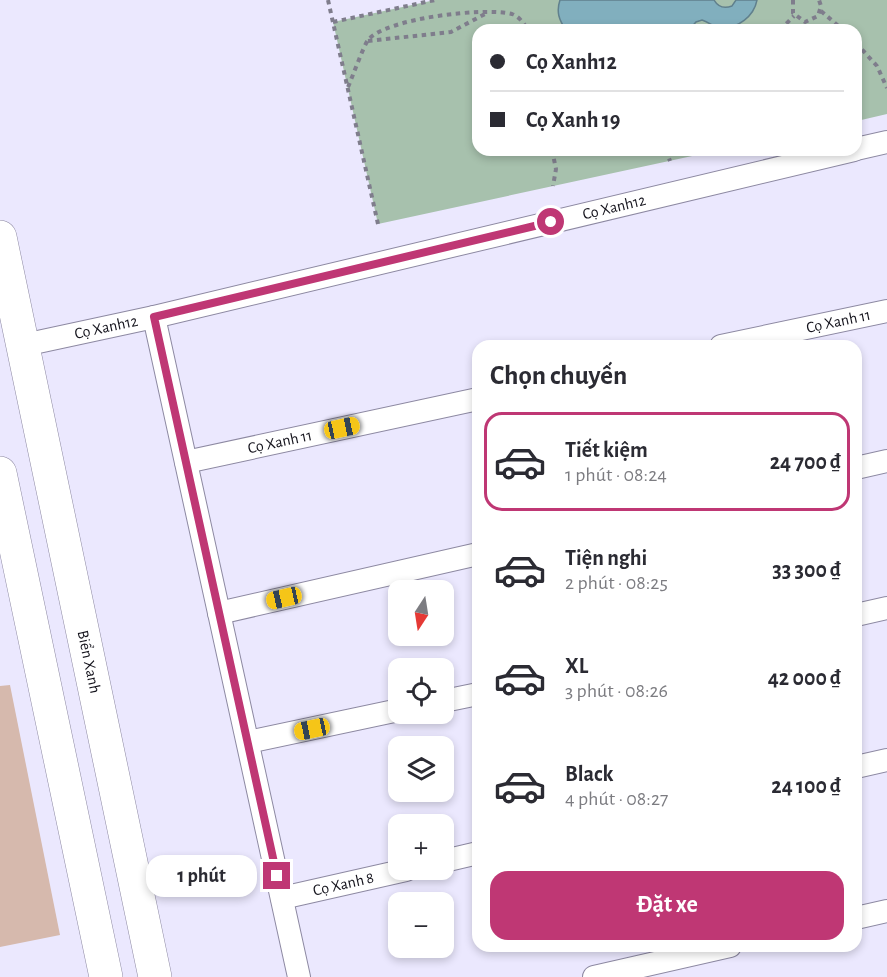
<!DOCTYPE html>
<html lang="vi">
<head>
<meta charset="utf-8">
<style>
	body { margin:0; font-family:"Alegreya Sans",sans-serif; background:#f2f2f3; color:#2b2b33; height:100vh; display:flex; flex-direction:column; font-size:22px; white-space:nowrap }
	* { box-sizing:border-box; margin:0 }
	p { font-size:20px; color:#7c7c81 }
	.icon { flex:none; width:33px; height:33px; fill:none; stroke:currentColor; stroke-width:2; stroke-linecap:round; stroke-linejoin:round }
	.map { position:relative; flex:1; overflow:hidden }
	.sheet { position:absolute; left:472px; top:340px; width:390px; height:612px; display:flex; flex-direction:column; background:#fff; border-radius:18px; box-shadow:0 3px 9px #0003 }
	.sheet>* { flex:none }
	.top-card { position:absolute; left:472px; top:24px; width:390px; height:132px; border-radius:18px; box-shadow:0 3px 9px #0003; display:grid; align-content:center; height:132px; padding:0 18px; background:#fff }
	.needle { width:39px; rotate:192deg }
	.buttons { position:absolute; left:388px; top:580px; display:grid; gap:12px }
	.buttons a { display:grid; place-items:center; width:66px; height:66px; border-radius:12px; background:#fff; box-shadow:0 3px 9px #0003; font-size:30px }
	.end { position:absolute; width:27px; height:27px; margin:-14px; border:8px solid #bf3774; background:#fff; box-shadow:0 0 0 3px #fff }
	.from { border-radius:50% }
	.bubble { position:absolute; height:42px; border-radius:18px; background:#fff; box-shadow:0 3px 9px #0003; font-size:20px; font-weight:700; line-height:42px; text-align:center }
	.car { position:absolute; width:18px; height:36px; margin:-18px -9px; border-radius:8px; box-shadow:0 0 4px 2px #0007; background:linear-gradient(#f5c518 24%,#345 0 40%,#f5c518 0 76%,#345 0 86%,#f5c518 0) }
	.top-card b { display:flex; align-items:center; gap:21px; height:57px; font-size:22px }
	.top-card b+b { border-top:2px solid #e1e1e2 }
	.top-card i { width:15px; height:15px; background:#2b2b33 }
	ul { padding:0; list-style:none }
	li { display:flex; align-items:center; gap:18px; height:99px; margin:0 12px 9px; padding:0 6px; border:3px solid transparent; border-radius:18px }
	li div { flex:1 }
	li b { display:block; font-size:22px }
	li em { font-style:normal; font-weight:700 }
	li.selected { border-color:#bf3774 }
	li>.icon { width:54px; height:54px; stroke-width:1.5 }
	h2 { padding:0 18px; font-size:27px; line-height:72px }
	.primary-button { display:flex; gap:12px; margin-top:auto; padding:12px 18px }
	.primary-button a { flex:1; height:69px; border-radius:18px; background:#bf3774; color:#fff; font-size:24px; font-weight:700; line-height:69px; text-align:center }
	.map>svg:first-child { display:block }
	.green { fill:#a7c1ad }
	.water { fill:#81afbe; stroke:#60808d; stroke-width:1.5 }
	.building { fill:#d6b9ad }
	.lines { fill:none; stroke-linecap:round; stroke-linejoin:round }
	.street-casing { stroke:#8d89a2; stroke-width:24 }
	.secondary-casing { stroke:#8d89a2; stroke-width:34 }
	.path { stroke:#7f7d8c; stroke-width:4; stroke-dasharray:4.5 4.5; stroke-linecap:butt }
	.street { stroke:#fff; stroke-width:22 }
	.secondary { stroke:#fff; stroke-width:33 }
	.route { stroke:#bf3774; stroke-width:8 }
	.labels { text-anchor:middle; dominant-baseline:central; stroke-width:6; stroke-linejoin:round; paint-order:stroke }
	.street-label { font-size:16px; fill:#14131c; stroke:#f8f8fd }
</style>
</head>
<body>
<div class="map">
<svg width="887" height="977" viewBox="0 0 887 977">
	<rect width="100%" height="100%" fill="#ebe8fe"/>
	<polygon class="green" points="435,0 887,0 887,114 857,121 856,30 478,30 478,150 720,150 378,224 333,22"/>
	<path class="water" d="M560,0H714C718,7 724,9 732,6L736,0H757C754,16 738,29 720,28C713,27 709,22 702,20L696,22L689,30H566C559,20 556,12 560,0Z"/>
	<polygon class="building" points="10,685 60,935 0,947 0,686"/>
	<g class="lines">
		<g class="street-casing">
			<g id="street">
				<polyline points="856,149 887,142"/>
				<polyline points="154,317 299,977"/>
				<path id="s1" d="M24,345L154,317L854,150"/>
				<path id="s2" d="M721,346L887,311"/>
				<path id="s3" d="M186,462L478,399"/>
				<polyline points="856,468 887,461"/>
				<polyline points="219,613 478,554"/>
				<polyline points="856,615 887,608"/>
				<polyline points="444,701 478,694"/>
				<polyline points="248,742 399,710"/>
				<polyline points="856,767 887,760"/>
				<polyline points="444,861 478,853"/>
				<path id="s4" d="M282,898L406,870"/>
				<polyline points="856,918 887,911"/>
				<polyline points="594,977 730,946"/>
			</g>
		</g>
		<g class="secondary-casing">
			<g id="secondary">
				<path id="s5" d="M0,237L155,977"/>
				<polyline points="0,473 106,977"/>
			</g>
		</g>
		<g class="path">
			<polyline points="328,0 378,224"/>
			<polyline points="793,0 793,13 805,22 818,16 821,6 819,0"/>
			<polyline points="821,11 843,30"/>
			<polyline points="333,22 435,0"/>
			<polyline points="780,30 794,16"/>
			<polyline points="368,41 451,32 485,14"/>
			<polyline points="856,43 877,66 887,88"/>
			<path d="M348,87C352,78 364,45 368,40C386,18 485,7 512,14C520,17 524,24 528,30"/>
			<polyline points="552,150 556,169 553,186"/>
			<polyline points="666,150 670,161"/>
		</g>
		<use href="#street" class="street"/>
		<use href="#secondary" class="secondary"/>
	</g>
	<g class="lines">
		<polyline class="route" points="277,876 154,317 551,222"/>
	</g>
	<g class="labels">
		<g class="street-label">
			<text stroke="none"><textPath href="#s1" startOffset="606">Cọ Xanh12</textPath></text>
			<text stroke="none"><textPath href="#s2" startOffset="120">Cọ Xanh 11</textPath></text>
			<text stroke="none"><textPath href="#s1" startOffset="84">Cọ Xanh12</textPath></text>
			<text stroke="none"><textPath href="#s3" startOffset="96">Cọ Xanh 11</textPath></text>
			<text stroke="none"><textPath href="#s5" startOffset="434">Biển Xanh</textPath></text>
			<text stroke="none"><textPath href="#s4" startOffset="63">Cọ Xanh 8</textPath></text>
		</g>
	</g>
</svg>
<div class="buttons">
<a><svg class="needle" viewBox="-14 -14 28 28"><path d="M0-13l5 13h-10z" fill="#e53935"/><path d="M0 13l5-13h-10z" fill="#7c7c81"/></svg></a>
<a><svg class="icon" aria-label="locate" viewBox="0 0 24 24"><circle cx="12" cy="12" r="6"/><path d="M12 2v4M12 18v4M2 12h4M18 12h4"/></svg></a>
<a><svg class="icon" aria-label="layers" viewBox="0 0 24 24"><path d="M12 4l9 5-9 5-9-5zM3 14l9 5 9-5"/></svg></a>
<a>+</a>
<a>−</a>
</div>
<i class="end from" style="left:551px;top:222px"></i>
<i class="end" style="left:277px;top:876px"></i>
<div class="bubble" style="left:146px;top:855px;width:111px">1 phút</div>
<i class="car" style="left:342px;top:428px;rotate:78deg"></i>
<i class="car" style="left:284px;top:598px;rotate:257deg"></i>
<i class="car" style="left:312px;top:729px;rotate:258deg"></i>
<div class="top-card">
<b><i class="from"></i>Cọ Xanh12</b>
<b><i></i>Cọ Xanh 19</b>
</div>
<section class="sheet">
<h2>Chọn chuyến</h2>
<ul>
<li class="selected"><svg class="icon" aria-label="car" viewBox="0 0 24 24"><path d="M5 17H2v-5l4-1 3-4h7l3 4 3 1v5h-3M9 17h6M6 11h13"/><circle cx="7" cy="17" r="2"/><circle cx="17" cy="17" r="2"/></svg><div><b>Tiết kiệm</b><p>1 phút · 08:24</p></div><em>24 700 ₫</em></li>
<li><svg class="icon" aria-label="car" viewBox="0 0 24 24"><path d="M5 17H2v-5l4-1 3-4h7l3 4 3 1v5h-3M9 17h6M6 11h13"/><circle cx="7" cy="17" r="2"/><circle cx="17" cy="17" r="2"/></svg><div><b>Tiện nghi</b><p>2 phút · 08:25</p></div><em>33 300 ₫</em></li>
<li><svg class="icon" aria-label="car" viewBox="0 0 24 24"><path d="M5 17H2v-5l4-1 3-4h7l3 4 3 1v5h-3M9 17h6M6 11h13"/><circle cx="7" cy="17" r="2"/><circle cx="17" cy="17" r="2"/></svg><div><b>XL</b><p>3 phút · 08:26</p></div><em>42 000 ₫</em></li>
<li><svg class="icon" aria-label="car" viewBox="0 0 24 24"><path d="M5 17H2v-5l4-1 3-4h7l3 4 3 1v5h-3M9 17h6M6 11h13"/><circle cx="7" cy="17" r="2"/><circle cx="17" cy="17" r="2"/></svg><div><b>Black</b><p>4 phút · 08:27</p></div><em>24 100 ₫</em></li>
</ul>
<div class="primary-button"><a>Đặt xe</a></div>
</section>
</div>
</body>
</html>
